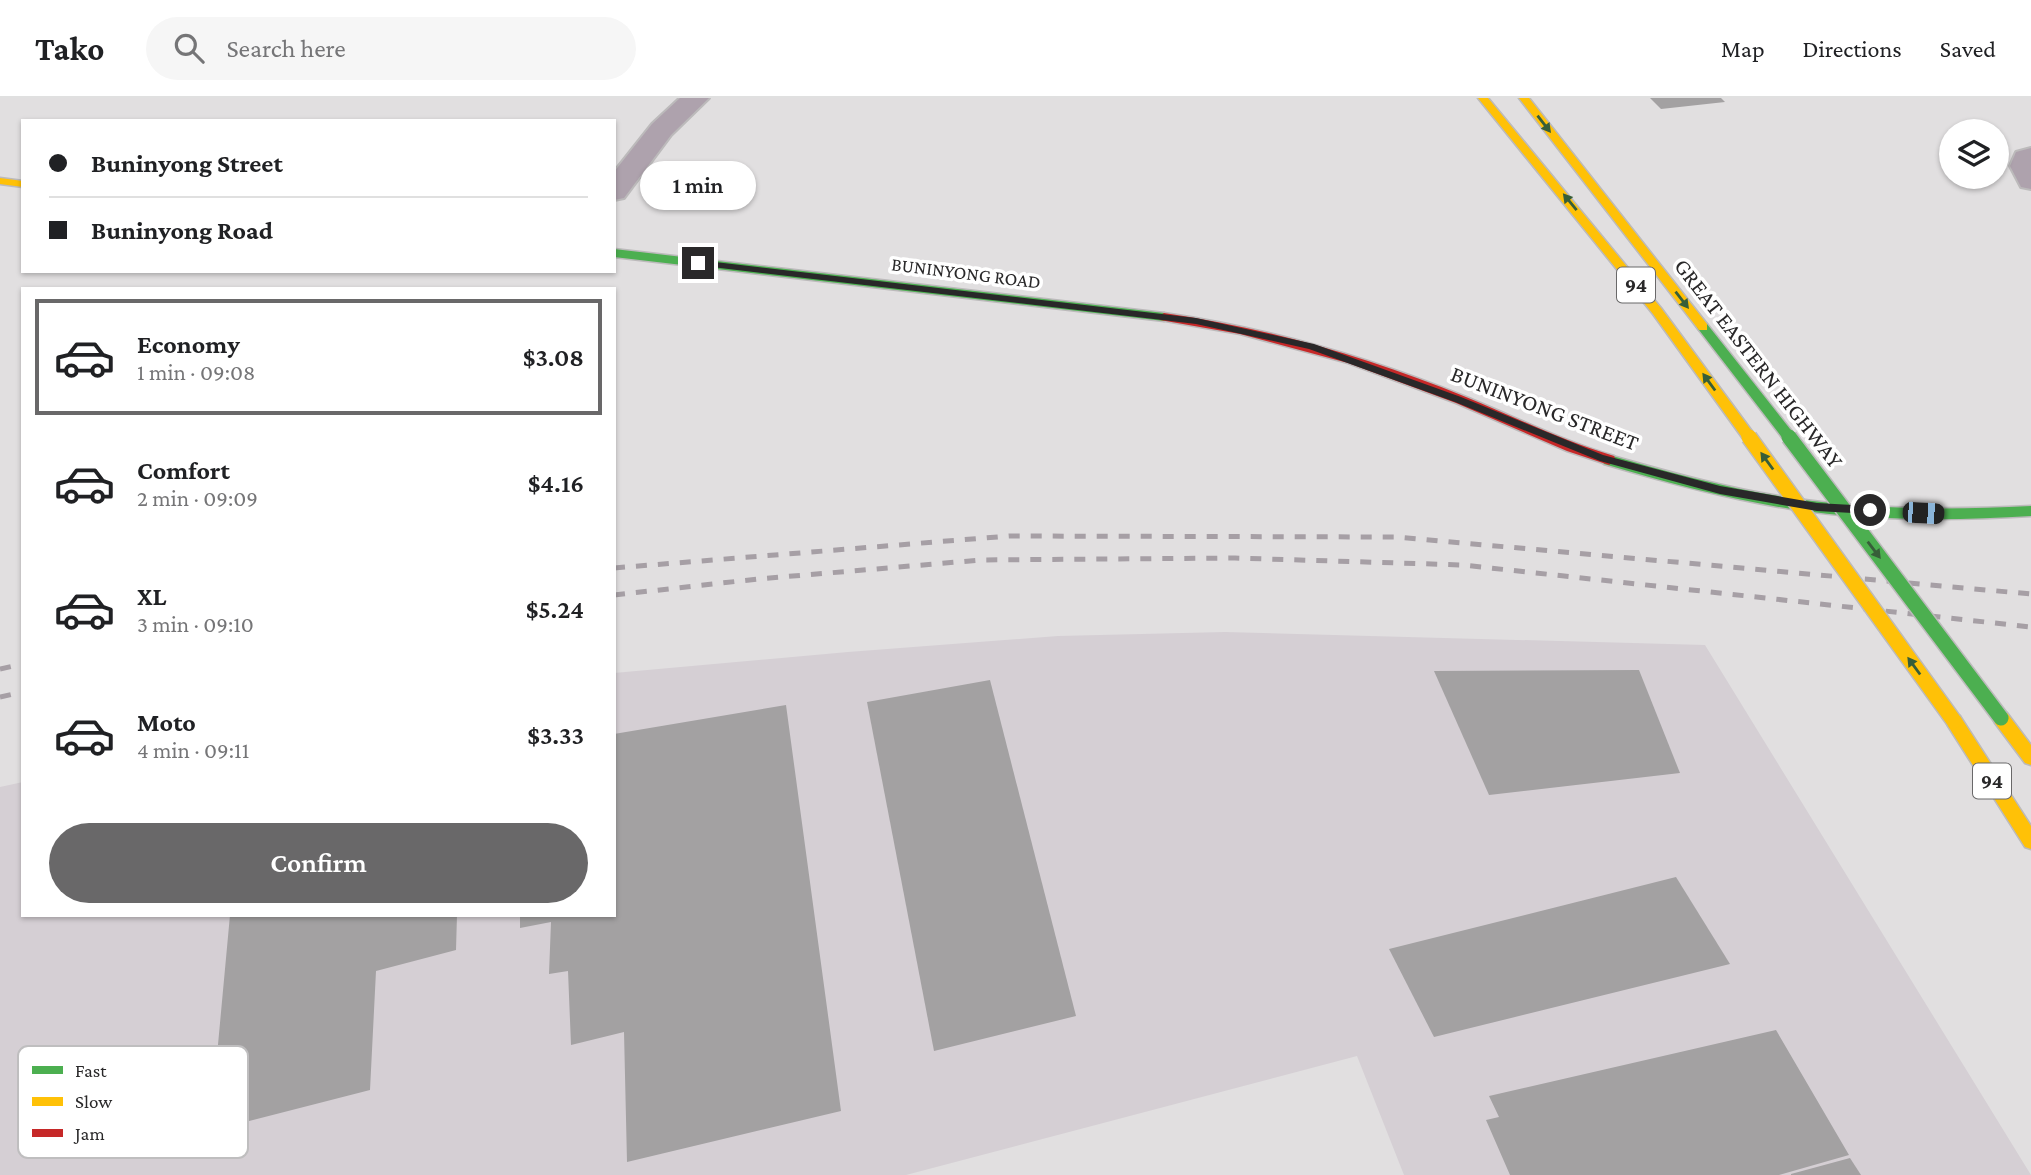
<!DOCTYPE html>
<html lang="en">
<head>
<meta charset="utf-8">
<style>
	body { margin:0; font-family:"Crimson Pro",serif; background:#f6f6f6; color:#202124; height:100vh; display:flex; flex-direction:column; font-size:26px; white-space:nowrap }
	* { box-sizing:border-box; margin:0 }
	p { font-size:23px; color:#757577 }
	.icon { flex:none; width:38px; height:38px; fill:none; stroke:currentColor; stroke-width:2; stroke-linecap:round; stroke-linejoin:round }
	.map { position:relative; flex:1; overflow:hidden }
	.panel { position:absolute; left:21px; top:189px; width:595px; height:630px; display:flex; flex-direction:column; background:#fff; border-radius:0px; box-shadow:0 2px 5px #0004 }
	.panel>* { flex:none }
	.guide { position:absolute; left:21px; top:21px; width:595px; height:154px; border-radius:0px; box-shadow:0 2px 5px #0004; display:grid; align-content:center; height:154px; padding:0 28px; background:#fff }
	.buttons { position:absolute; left:1939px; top:21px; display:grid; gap:14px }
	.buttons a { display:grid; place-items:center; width:70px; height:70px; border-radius:50%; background:#fff; box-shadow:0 2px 5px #0004; font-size:35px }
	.end { position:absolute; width:32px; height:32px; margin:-16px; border:9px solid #292829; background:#fff; box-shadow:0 0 0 4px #fff }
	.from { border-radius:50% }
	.bubble { position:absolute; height:49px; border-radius:24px; background:#fff; box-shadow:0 2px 5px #0004; font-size:23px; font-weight:600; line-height:49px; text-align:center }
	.car { position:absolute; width:21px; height:42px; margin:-21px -10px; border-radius:9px; box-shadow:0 0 5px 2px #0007; background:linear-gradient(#222 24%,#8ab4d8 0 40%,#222 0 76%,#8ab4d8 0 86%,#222 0) }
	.guide b { display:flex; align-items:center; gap:24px; height:66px; font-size:26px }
	.guide b+b { border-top:2px solid #e0e0e0 }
	.guide i { width:18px; height:18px; background:#202124 }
	ul { padding:12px 0 0; list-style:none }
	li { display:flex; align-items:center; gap:21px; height:116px; margin:0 14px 10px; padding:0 14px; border:4px solid transparent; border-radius:0px }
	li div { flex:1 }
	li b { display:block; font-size:26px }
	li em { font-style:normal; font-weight:600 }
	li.selected { border-color:#696869 }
	li>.icon { width:63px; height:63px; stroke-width:1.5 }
	.primary-button { display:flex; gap:14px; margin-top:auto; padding:14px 28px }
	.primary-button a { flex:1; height:80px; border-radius:42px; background:#696869; color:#fff; font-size:28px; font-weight:600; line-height:80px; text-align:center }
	header { display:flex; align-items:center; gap:42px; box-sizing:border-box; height:98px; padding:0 35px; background:#fff; border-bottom:2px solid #e0e0e0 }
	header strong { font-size:33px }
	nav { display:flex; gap:38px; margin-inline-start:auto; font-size:24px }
	.search { width:490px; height:63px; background:#f6f6f6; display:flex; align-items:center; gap:18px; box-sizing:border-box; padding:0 24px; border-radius:38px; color:#757577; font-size:26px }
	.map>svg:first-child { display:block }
	.built { fill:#d5cfd4 }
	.building { fill:#a3a1a2 }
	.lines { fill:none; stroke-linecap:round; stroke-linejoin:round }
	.street-casing { stroke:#bcbabb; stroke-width:4 }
	.fast-casing { stroke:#bcbabb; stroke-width:3 }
	.slow-casing { stroke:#bcbabb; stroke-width:3 }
	.jam-casing { stroke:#bcbabb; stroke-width:3 }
	.street { fill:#aea2ad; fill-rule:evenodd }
	.fast { fill:#4caf50; fill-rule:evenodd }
	.slow { fill:#ffc107; fill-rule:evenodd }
	.jam { fill:#c62828; fill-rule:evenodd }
	.rail { stroke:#a69fa5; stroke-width:5; stroke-dasharray:11 11; stroke-linecap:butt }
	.fast-bridge-casing { stroke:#bcbabb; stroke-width:18; stroke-linecap:butt }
	.slow-bridge-casing { stroke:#bcbabb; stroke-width:18; stroke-linecap:butt }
	.fast-bridge { stroke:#4caf50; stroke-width:15 }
	.slow-bridge { stroke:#ffc107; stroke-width:15 }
	.oneway { fill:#375e39 }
	.route { fill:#292829 }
	.labels { text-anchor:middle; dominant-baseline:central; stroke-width:7; stroke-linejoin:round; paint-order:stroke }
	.far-street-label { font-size:19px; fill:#292829; stroke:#fff }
	.shield { fill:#fff; stroke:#696869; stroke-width:2 }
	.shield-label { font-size:21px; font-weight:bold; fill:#292829 }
	.street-label { font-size:23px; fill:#292829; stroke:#fff }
	.key { fill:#fff; stroke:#bfbebf; stroke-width:2 }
	.key-label { font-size:19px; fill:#292829 }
</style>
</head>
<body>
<header>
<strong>Tako</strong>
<div class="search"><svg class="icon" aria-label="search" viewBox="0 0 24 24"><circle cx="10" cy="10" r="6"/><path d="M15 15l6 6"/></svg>Search here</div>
<nav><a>Map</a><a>Directions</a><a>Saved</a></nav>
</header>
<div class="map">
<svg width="2031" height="1077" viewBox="0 0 2031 1077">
	<rect width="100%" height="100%" fill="#e1dfe0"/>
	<polygon class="built" points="1225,534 1705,547 2031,1077 1404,1077 1357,958 906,1077 0,1077 0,689 23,684 23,817 614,817 614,575 848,554 1058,538"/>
	<g class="building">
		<polygon points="1650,0 1721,0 1725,4 1661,11"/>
		<polygon points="1639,572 1680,675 1489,697 1434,573"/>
		<polygon points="990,582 1076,918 934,953 867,604"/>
		<polygon points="786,607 841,1013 627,1064 624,934 571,947 568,873 549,876 551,824 520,830 520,817 614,817 614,636"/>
		<polygon points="1676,779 1730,866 1434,939 1389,851"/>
		<polygon points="230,817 457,817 456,852 376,873 370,992 210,1033"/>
		<polygon points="1776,932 1849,1057 1779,1077 1510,1077 1486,1022 1499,1019 1489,998"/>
		<polygon points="1850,1060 1861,1077 1791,1077 1791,1076"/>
	</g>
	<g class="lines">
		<g class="street-casing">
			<g id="street">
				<polygon points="680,0 709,0 671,37 624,100 614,102 614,74 652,26"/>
				<polygon points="2031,50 2031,91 2021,89 2010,68 2016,54"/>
			</g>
		</g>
		<g class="fast-casing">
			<g id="fast">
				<polygon points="614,151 1164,215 1170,219 1164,223 614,159"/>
				<polygon points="1703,225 1707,226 1794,336 1796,339 1794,342 1784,342 1699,232 1697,229"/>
				<path d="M1609,357C1669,374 1729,391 1791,400C1870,412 1951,412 2031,408V418C1951,423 1870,423 1791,411C1728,401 1665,384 1604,366L1602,362Z"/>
			</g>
		</g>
		<g class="slow-casing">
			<g id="slow">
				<polygon points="1478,0 1488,0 1661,210 1754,336 1756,339 1754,342 1744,342 1653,216"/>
				<polygon points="1519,0 1529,0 1707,226 1707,232 1699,232"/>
				<polygon points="0,80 23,83 23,89 0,86"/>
				<polygon points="2001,613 2007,615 2031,647 2031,667 2025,665 1995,625 1993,620 1995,615"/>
				<polygon points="1954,616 1960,618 2031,728 2031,751 2025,749 1948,628 1946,623 1948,618"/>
			</g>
		</g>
		<g class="jam-casing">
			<path id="jam" d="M1164,215C1268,230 1368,259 1466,299C1515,319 1563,343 1614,358L1616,362L1609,367L1567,353L1456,305L1348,265L1240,236L1160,222L1158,219Z"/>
		</g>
		<use href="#street" class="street"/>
		<use href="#fast" class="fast"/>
		<use href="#slow" class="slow"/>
		<use href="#jam" class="jam"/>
		<g class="rail">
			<polyline points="614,470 1009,438 1396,439 2031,496"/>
			<polyline points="614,497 758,481 981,462 1235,460 1463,467 2031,529"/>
			<polyline points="0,571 23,566"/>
			<polyline points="0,599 23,594"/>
		</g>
		<g class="fast-bridge-casing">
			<polyline id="fast-bridge" points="1789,339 2001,620"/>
		</g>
		<g class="slow-bridge-casing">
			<polyline id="slow-bridge" points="1749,339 1954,623"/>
		</g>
		<use href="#fast-bridge" class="fast-bridge"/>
		<use href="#slow-bridge" class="slow-bridge"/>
	</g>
	<defs><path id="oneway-solid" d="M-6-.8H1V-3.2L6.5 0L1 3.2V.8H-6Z" transform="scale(1.75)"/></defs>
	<g class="oneway">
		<use href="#oneway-solid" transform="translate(1544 26) rotate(52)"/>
		<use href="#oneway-solid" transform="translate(1570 104) rotate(-129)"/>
		<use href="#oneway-solid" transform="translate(1682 202) rotate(52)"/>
		<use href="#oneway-solid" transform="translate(1709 284) rotate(-126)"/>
		<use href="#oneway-solid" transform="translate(1767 363) rotate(-126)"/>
		<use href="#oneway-solid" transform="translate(1874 452) rotate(53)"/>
		<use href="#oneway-solid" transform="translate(1914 568) rotate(-126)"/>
	</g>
	<polygon class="route" points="698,162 1196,220 1314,246 1461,299 1603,357 1720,388 1817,405 1870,408 1875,412 1870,416 1817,413 1720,396 1600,363 1455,304 1309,251 1196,226 695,167"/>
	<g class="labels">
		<g class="far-street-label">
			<text transform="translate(966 175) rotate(7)">BUNINYONG ROAD</text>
		</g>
		<g class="shield">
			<rect x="1617" y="169.5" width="38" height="35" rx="5"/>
			<rect x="1973" y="665.5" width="38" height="35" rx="5"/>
		</g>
		<g class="shield-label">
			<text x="1636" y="187">94</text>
			<text x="1992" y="683">94</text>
		</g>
		<g class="street-label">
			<text transform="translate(1759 265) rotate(52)">GREAT EASTERN HIGHWAY</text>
			<text transform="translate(1545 310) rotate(21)">BUNINYONG STREET</text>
		</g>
	</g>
	<rect x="18" y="948" width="230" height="112" rx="10" class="key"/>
	<rect x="32" y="968" width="31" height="8" fill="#4caf50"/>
	<rect x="32" y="999" width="31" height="9" fill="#ffc107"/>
	<rect x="32" y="1031" width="31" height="8" fill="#c62828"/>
	<g class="key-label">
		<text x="75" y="979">Fast</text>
		<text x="75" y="1010">Slow</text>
		<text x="75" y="1042">Jam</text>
	</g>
</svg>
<div class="buttons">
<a><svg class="icon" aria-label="layers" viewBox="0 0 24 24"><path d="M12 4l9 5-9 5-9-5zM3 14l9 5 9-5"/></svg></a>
</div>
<i class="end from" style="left:1870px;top:412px"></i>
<i class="end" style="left:698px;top:165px"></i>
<div class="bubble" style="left:640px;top:63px;width:116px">1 min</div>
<i class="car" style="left:1923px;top:415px;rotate:93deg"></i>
<div class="guide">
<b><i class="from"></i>Buninyong Street</b>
<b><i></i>Buninyong Road</b>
</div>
<section class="panel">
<ul>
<li class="selected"><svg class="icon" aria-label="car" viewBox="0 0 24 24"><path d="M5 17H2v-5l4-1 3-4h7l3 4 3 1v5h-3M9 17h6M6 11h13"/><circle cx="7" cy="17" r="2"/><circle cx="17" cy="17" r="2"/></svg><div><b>Economy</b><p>1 min · 09:08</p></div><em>$3.08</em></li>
<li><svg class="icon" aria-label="car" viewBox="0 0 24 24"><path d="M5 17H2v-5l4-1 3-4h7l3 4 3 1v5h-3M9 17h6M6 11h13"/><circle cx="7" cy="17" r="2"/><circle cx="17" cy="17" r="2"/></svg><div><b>Comfort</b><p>2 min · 09:09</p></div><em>$4.16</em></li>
<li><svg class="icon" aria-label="car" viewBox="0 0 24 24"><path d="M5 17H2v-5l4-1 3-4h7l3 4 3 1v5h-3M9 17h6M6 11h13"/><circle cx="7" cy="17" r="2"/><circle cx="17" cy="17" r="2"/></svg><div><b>XL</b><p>3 min · 09:10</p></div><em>$5.24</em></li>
<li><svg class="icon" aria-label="car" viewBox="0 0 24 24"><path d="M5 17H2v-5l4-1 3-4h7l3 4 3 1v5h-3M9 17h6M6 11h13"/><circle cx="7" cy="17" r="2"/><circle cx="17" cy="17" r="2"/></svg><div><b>Moto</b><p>4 min · 09:11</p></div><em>$3.33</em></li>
</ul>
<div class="primary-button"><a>Confirm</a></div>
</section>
</div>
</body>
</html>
